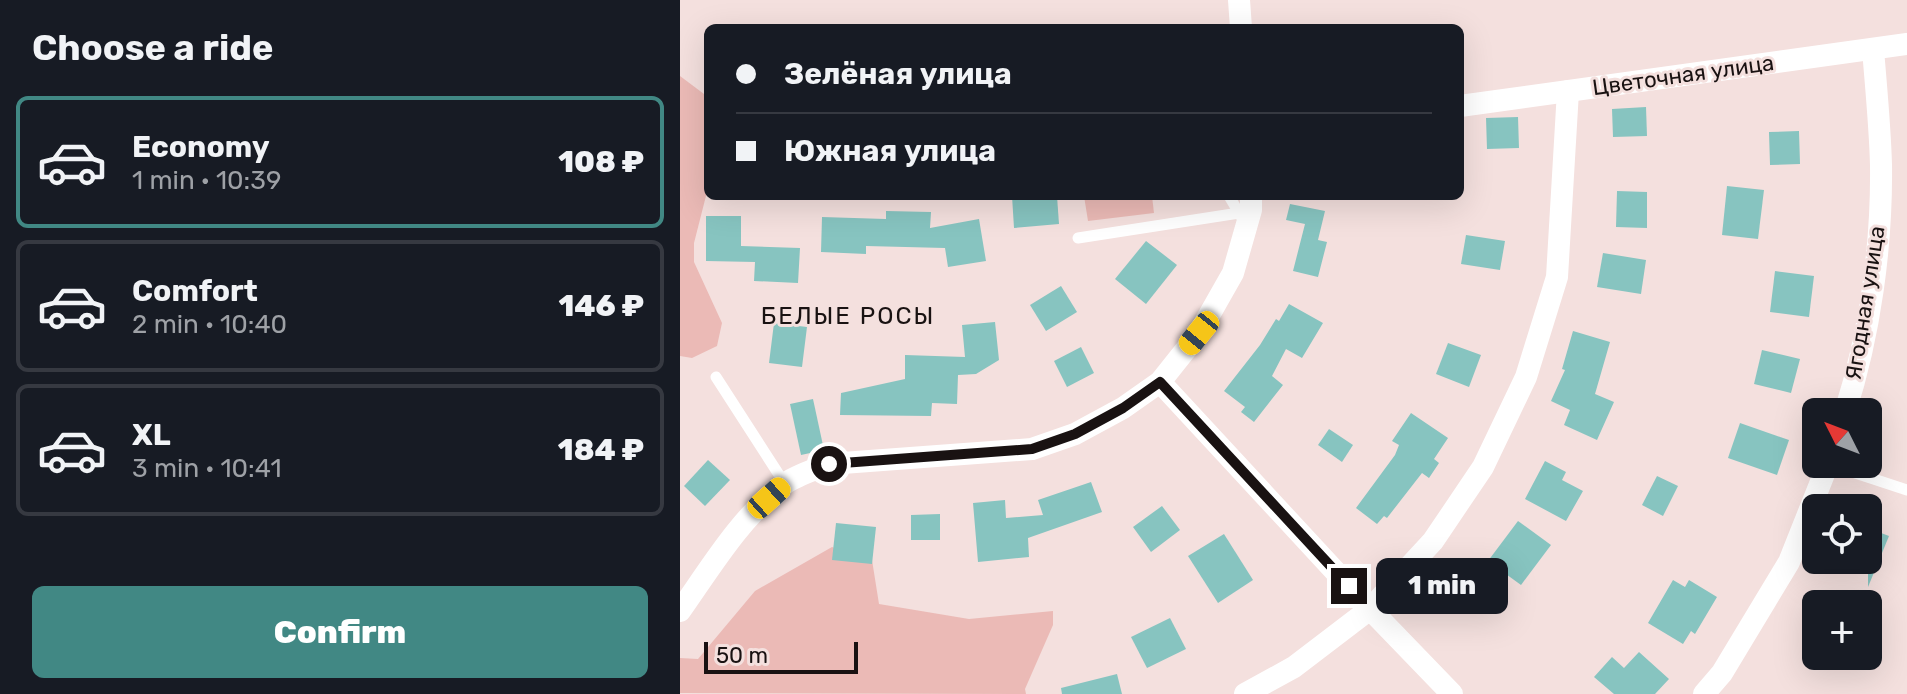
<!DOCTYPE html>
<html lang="en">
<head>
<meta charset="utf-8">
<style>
	body { margin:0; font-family:Rubik,sans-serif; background:#242831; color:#f1f3f6; height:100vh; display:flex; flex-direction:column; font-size:30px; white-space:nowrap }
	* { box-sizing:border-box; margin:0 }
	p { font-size:26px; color:#9ea1a6 }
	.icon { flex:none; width:44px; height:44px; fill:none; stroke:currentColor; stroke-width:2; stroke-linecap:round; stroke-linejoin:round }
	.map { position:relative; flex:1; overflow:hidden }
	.sheet { display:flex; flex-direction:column; background:#171b24; width:680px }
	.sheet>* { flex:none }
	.banner { position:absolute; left:24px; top:24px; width:760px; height:176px; border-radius:12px; box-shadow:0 8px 32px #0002; display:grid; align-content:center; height:176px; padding:0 32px; background:#171b24 }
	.needle { width:52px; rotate:312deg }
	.tools { position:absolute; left:1122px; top:398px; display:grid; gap:16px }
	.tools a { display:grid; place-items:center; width:80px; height:80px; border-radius:12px; background:#171b24; box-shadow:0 8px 32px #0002; font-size:40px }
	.scale { position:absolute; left:24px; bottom:20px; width:154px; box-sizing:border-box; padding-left:8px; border:4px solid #191212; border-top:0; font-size:22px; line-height:28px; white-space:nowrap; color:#191212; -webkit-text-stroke:6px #f4e0de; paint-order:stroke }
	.end { position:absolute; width:36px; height:36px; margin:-18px; border:10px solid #191212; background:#fff; box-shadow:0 0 0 4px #fff }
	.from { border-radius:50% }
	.bubble { position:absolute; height:56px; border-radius:12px; background:#171b24; box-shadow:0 8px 32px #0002; font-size:26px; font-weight:800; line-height:56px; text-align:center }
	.car { position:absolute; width:24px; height:48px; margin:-24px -12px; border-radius:10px; box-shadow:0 0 6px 2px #0007; background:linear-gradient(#f5c518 24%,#345 0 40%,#f5c518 0 76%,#345 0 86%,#f5c518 0) }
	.banner b { display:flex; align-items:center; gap:28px; height:76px; font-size:30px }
	.banner b+b { border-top:2px solid #363941 }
	.banner i { width:20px; height:20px; background:#f1f3f6 }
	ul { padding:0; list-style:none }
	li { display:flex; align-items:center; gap:24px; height:132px; margin:0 16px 12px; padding:0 16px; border:4px solid #363941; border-radius:12px }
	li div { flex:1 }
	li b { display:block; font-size:30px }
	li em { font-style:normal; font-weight:800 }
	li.current { border-color:#418884 }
	li>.icon { width:72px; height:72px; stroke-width:1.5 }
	h2 { padding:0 32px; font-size:36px; line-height:96px }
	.action { display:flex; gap:16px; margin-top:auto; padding:16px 32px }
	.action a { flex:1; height:92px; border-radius:12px; background:#418884; color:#fff; font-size:32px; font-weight:800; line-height:92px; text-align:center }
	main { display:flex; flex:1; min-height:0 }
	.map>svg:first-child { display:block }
	.green { fill:#ebbab6 }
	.building { fill:#87c4c0 }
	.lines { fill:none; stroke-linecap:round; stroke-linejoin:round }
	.service { stroke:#fff; stroke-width:11 }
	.minor { stroke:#fff; stroke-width:22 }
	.route { stroke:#191212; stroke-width:10 }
	.labels { text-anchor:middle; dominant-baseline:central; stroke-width:6; stroke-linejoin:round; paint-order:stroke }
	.street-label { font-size:22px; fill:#191212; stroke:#f4e0de }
	.neighbourhood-label { font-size:24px; letter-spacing:2px; fill:#191212; stroke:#f4e0de }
</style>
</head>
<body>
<main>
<section class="sheet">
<h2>Choose a ride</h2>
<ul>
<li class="current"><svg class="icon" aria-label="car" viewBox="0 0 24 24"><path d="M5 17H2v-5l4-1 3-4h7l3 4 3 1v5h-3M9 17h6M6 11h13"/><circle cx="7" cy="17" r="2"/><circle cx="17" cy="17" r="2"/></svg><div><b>Economy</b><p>1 min · 10:39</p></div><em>108 ₽</em></li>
<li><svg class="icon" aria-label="car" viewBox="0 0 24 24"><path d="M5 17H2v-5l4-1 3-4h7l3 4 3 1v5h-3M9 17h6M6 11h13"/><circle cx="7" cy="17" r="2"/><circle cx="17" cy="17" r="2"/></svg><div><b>Comfort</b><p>2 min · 10:40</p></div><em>146 ₽</em></li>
<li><svg class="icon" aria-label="car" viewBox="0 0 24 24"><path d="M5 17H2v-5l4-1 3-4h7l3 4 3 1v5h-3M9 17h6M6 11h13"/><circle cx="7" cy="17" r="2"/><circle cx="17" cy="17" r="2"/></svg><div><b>XL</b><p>3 min · 10:41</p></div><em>184 ₽</em></li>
</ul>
<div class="action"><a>Confirm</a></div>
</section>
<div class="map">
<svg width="1227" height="694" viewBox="0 0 1227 694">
	<rect width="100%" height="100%" fill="#f4e0de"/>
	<g class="green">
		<polygon points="0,76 28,97 28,188 14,243 14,262 42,323 37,346 12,358 0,356"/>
		<polygon points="404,196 472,196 474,213 408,221"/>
		<polygon points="152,547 192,560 199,604 289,619 373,611 373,625 345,689 346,694 0,693 0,658 18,659 75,591"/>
	</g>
	<g class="building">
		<polygon points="966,107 967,136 933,137 932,109"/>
		<polygon points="838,117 839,148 807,149 806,118"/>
		<polygon points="1119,131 1120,164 1090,165 1089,132"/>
		<polygon points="1047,186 1084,190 1078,239 1042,235"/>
		<polygon points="937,191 967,192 967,228 936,227"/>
		<polygon points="332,196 377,196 379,224 334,228"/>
		<polygon points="610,204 645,211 638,240 647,242 638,277 613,271 625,224 606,220"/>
		<polygon points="206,211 251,212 250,228 299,219 306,261 268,267 265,248 186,246 186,254 141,252 142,217 206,219"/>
		<polygon points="26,216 61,216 61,246 120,248 118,283 74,281 75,262 26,261"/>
		<polygon points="786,235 825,241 820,270 781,264"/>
		<polygon points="466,241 497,265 466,304 435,279"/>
		<polygon points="923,253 966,260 961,294 917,287"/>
		<polygon points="1095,271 1134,276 1129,317 1090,312"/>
		<polygon points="381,286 397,312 366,331 350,305"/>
		<polygon points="609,304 643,323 622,358 606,349 592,376 603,385 574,422 561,412 565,407 544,391 580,345 596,319 599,321"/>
		<polygon points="315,322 319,360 296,374 278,375 277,404 252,403 251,416 160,415 161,393 225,379 225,355 285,357 282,325"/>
		<polygon points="94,323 127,327 122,367 89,363"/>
		<polygon points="893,331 930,342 915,394 934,402 917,440 884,425 890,410 871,401 885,370 882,369"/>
		<polygon points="768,343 801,355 789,387 756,374"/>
		<polygon points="401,347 414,373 387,387 374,361"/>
		<polygon points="1082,350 1120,359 1111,393 1074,384"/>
		<polygon points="133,399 144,450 121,455 110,404"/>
		<polygon points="731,413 768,438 754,459 759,463 749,478 742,473 707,518 704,516 697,524 676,508 715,455 719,445 712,441"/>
		<polygon points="1060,423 1109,440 1097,475 1048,458"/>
		<polygon points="649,429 673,445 662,462 638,445"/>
		<polygon points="28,460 50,480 25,506 4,486"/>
		<polygon points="865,461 886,472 882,480 903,491 886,521 845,499"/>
		<polygon points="977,476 998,486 983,516 962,505"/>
		<polygon points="411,482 422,512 348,538 349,557 298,562 293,503 325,500 326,518 363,515 358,500"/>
		<polygon points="482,506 500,530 471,552 453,527"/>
		<polygon points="260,514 260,540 231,540 231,515"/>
		<polygon points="838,521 871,545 841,585 808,561"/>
		<polygon points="156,523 196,527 192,564 152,560"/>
		<polygon points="1188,528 1209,536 1188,587"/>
		<polygon points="544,534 573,580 538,603 508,556"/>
		<polygon points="993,580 1005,587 1009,580 1037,597 1015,634 1011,631 1003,644 968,623"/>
		<polygon points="490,618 506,649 467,668 451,637"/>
		<polygon points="959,652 989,679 975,694 934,694 914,677 932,657 944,668"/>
		<polygon points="437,674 442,694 382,694 381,688"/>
	</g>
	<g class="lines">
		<g class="service">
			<polyline points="549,196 562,218"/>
			<polyline points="398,238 559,213"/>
			<polyline points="36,377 105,484"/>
			<polyline points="1148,464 1227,490"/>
		</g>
		<g class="minor">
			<polyline points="559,0 561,28"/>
			<polyline points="780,106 1227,44"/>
			<polyline points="480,382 690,609 772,694"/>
			<path d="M1165,412C1190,334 1202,246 1201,165C1200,126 1196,87 1193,49"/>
			<path d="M0,611C31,567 60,518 103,485C116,475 134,470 149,464L352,449L395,434L443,408L480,382L519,333L553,273L571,210V196"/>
			<polyline points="565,694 614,667 690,609 753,541 803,467 846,377 877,277 888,91"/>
			<polyline points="1024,694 1042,673 1109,562 1148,464"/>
		</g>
	</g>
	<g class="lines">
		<polyline class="route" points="149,464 352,449 395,434 443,408 480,382 669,586"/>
	</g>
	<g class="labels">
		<g class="street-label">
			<text transform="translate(1003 75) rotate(-8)">Цветочная улица</text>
			<text transform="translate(1185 303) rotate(-81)">Ягодная улица</text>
		</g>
		<g class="neighbourhood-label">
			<text x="168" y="316">БЕЛЫЕ РОСЫ</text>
		</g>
	</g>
</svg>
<div class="tools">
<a><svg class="needle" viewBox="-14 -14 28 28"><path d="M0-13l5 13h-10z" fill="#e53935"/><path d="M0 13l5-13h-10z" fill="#9ea1a6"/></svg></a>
<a><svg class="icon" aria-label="locate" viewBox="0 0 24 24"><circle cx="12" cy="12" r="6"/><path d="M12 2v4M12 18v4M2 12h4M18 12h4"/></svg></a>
<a>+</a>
</div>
<div class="scale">50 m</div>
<i class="end from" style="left:149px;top:464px"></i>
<i class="end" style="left:669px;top:586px"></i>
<div class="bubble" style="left:696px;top:558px;width:132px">1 min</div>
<i class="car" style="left:519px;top:333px;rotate:219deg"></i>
<i class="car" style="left:89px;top:498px;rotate:48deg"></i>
<div class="banner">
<b><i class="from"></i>Зелёная улица</b>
<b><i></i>Южная улица</b>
</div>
</div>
</main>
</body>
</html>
